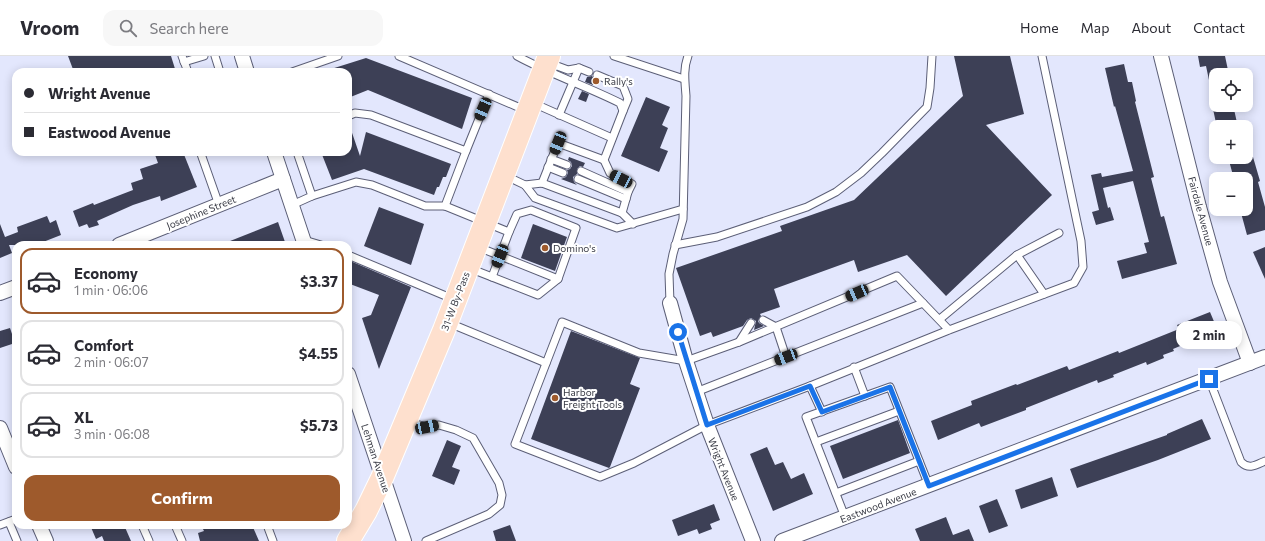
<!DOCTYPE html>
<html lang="en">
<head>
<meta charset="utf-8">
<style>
	body { margin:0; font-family:Commissioner,sans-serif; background:#f7f7f7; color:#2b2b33; height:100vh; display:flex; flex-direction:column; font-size:15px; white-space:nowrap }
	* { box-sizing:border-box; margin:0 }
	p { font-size:13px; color:#7c7c81 }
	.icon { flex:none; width:22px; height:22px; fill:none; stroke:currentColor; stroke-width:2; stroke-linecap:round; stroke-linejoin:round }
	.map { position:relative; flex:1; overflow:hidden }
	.sheet { position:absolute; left:12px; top:185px; width:340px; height:288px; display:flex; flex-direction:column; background:#fff; border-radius:12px; box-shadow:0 2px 10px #0003 }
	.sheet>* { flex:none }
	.guide { position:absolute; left:12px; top:12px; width:340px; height:88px; border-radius:12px; box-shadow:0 2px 10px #0003; display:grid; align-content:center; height:88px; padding:0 12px; background:#fff }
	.buttons { position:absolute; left:1209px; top:12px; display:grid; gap:8px }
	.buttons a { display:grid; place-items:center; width:44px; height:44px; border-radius:8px; background:#fff; box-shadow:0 2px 10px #0003; font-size:20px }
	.end { position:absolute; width:18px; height:18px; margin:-9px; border:5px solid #1a73e8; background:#fff; box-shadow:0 0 0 2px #fff }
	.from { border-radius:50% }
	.bubble { position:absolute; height:28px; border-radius:12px; background:#fff; box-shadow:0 2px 10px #0003; font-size:13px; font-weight:700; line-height:28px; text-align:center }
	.car { position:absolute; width:12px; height:24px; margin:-12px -6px; border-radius:5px; box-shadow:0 0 3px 1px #0007; background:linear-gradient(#222 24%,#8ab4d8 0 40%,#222 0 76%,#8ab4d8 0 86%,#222 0) }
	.guide b { display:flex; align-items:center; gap:14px; height:38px; font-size:15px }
	.guide b+b { border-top:1px solid #e1e1e2 }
	.guide i { width:10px; height:10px; background:#2b2b33 }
	ul { padding:7px 0 0; list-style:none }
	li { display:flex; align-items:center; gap:12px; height:66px; margin:0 8px 6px; padding:0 4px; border:2px solid #e1e1e2; border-radius:12px }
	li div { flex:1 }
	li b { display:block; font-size:15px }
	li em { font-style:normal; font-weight:700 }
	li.selected { border-color:#9e5a2c }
	li>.icon { width:36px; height:36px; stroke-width:1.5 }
	.primary-button { display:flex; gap:8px; margin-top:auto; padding:8px 12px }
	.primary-button a { flex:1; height:46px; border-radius:12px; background:#9e5a2c; color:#fff; font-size:16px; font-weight:700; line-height:46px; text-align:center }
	header { display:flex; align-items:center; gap:24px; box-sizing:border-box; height:56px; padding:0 20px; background:#fff; border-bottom:1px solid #e1e1e2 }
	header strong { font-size:19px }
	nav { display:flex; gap:22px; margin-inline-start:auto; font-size:14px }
	.search { width:280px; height:36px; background:#f7f7f7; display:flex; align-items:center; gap:10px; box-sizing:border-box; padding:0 14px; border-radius:12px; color:#7c7c81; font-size:15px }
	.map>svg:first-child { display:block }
	.building { fill:#3d4056 }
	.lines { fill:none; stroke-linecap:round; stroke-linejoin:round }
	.service-casing { stroke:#5c5f77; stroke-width:9 }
	.minor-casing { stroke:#5c5f77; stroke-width:16 }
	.primary-casing { stroke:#fff; stroke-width:24 }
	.service { stroke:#fff; stroke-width:7 }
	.minor { stroke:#fff; stroke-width:14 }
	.primary { stroke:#fee0ce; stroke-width:22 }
	.route { stroke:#1a73e8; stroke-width:5 }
	.poi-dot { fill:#9e5a2c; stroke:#fff; stroke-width:1.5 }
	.labels { text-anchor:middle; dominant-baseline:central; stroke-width:4; stroke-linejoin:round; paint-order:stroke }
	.poi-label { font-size:10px; fill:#383a44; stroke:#fff; text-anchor:start }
	.street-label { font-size:10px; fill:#383a44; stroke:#fff }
</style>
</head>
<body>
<header>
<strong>Vroom</strong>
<div class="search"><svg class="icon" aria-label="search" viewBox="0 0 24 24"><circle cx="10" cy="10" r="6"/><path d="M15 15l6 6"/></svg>Search here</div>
<nav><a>Home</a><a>Map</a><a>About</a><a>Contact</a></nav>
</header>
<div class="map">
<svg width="1265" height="485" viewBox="0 0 1265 485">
	<rect width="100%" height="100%" fill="#e3e7fd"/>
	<g class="building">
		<polygon points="68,0 171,0 176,16 137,16 136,13 128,16 74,16"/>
		<polygon points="954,0 1010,0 1024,58 986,69 1052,139 946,240 907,199 858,216 854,204 774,233 780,251 760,258 761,260 758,265 759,267 764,270 754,274 756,265 751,262 747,264 743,270 713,281 711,276 700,280 676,212 782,175 780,170 854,144 963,40"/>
		<polygon points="1198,0 1225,0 1229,19 1216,19 1216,38 1212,38 1206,10 1200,11"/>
		<polygon points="366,2 472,42 462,73 368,34 348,42 348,16 328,16 328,14"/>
		<polygon points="1124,8 1128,26 1132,26 1136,45 1135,46 1154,121 1151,122 1161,161 1164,160 1177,208 1122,223 1117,205 1147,197 1144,187 1149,186 1133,125 1103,132 1108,152 1110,151 1114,164 1096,169 1092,156 1099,154 1091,119 1101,117 1102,121 1133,115 1115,50 1114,51 1105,12"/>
		<polygon points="592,20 595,24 593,29 585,26 587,21"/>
		<polygon points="582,35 589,38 586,46 578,43"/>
		<polygon points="646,41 670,51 662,69 668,72 660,92 668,95 659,116 621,100"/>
		<polygon points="1216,49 1233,49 1238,71 1221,71 1220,66 1216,67 1213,53 1217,52"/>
		<polygon points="348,71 350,71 360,100 366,76 451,108 446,121 443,121 439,131 437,131 434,139 364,113 332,124 321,96 348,96"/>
		<polygon points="154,96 183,96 197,131 161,145 160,140 133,149 97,165 99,169 89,172 87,168 79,171 73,155 93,147 94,149 133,134 131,127 143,123 140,113 158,107"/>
		<polygon points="569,101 585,107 583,111 580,110 577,113 577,118 573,121 574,126 577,129 561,123 566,121 568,117 567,114 570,113 572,110 571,106 568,104"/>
		<polygon points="1228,101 1253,101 1260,125 1258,126 1265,151 1265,174 1247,179 1240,153 1246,153 1246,123 1234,123"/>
		<polygon points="379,151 424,168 411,209 364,190"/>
		<polygon points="47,160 50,167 56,164 61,179 38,188 37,186 27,189 9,189 12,197 0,202 0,168 5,181 18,176 17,171"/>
		<polygon points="278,166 285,186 275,189 220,189"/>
		<polygon points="533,168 567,181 555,215 521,202"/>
		<polygon points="1265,191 1265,223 1253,196"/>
		<polygon points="348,204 411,231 379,313 362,262 371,259 379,239 350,228 348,220"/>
		<polygon points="1210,256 1218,275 1212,277 1213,280 1193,288 1192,285 1173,293 1174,295 1163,299 1164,302 1147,309 1146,306 1113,319 1114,321 1098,327 1097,324 1026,352 1026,354 981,371 979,367 938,384 931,365 972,349 971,345 1016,328 1017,329 1067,310 1069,314 1118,295 1119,297 1179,273 1177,269"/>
		<polygon points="10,272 15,287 0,292 0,275"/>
		<polygon points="571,275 640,302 630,328 640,332 610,411 609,412 531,383"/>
		<polygon points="1202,363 1211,383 1158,404 1077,432 1070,413 1167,379 1167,378"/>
		<polygon points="898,364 910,397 843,423 830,390"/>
		<polygon points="447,384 461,390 452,411 460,414 454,429 432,420"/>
		<polygon points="767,391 775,409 783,406 791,423 804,417 813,438 773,455 750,398"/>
		<polygon points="1052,421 1058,440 1021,453 1015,434"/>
		<polygon points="997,443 1008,470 989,477 979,450"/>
		<polygon points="714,448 720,464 710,468 712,473 699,478 697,473 678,480 672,464"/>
		<polygon points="946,461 953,479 969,473 974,485 920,485 915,473"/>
		<polygon points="90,469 124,469 131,485 104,485 102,480 96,483"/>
		<polygon points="201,469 252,469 259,485 200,485 198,477 204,475"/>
		<polygon points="510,469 516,485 496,485 493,475"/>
	</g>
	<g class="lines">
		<g class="service-casing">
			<g id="service">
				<polyline points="182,0 188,16"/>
				<polyline points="215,0 220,16"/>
				<polyline points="399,0 525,54"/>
				<path d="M517,0C550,18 586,30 620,47L623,55L604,104L558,87L542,127"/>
				<polyline points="614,0 684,23"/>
				<polyline points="184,6 204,0"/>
				<polyline points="549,7 568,14 579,12 589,16"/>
				<polyline points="292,16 338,0"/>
				<polyline points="597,19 623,30 628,43 623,55"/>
				<polyline points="533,47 612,82"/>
				<polyline points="559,59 579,12"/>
				<polyline points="348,60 355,57 371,59 466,95 489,38"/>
				<polyline points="205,96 201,98 219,149"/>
				<polyline points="551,103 567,109"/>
				<polyline points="604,104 610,117 632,128 628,136 622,157"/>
				<polyline points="548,111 563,117"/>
				<polyline points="581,115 628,136"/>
				<polyline points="506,120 525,129 535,142 617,172 683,153"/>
				<polyline points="578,123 626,143"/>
				<polyline points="525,129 542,127 622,157 633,168"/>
				<polyline points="312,140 356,126 372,129 425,150 445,150 466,95"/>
				<polyline points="292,149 312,140 297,96"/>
				<polyline points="445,150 509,176 517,158 531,154 576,172 558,223 538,239 469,212"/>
				<polyline points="304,184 321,189"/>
				<polyline points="675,189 717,181 807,151 836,136 861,117 882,97 927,51 930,32 932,0"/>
				<polyline points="478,191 558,223"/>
				<polyline points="348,199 453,243"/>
				<polyline points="492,221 509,176"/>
				<polyline points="1044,238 1017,199 1059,177"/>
				<path d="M670,247L669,218L673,198L683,163L686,40C685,26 683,13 688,0"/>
				<polyline points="940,263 1017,199"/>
				<polyline points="763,264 776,271 786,301"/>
				<polyline points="449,267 546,307"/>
				<polyline points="949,274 897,220 739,286 686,305 639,297 562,266 515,388 600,421 634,407 707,369 810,330 949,274 1074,227 1083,211 1081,185 1042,0"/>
				<polyline points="739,286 751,267"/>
				<polyline points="854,311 865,340"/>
				<path d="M1209,323L1241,406C1249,414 1256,409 1265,405"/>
				<polyline points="810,330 822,356"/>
				<polyline points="696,336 923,247"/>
				<polyline points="408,366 427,371 439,369 456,374 473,382 499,427 502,439 500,449 489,458 426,485"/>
				<polyline points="816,386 899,355"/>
				<polyline points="836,437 919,405"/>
				<polyline points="845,461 806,361 890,331 929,430"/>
				<polyline points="9,466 17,485"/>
				<polyline points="0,469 16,463"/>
				<polyline points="142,469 149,485"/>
				<polyline points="175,469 182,485"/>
				<polyline points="267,469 273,485"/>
			</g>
		</g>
		<g class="minor-casing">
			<g id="minor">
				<polyline points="242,0 247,16"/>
				<polyline points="1161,0 1199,151 1220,226 1250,307"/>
				<polyline points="274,96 305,189"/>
				<polyline points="119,189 283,123"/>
				<polyline points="0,237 16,231"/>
				<polyline points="670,247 686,305 707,369 753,485"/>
				<polyline points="348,318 404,485"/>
				<polyline points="0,372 16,411"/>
				<polyline points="39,469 46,485"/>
				<polyline points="782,485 1265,301"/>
			</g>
		</g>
		<g class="primary-casing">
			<polyline id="primary" points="348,485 366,455 382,422 444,274 549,0"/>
		</g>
		<use href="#service" class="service"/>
		<use href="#minor" class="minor"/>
		<use href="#primary" class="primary"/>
	</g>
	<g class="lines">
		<polyline class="route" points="678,276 707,369 810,330 822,356 890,331 929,430 1209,323"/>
	</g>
	<g class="poi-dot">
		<circle cx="596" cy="25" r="4"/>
		<circle cx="545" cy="192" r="4"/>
		<circle cx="555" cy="342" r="4"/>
	</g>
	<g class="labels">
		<g class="poi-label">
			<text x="604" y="25">Rally's</text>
			<text x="553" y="192">Domino's</text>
			<text x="563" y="336">Harbor<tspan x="563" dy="12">Freight Tools</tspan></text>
		</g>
		<g class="street-label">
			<text transform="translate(1201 155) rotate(75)">Fairdale Avenue</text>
			<text transform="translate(201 156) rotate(-22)">Josephine Street</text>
			<text transform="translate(455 245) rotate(-69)">31-W By-Pass</text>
			<text transform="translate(376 402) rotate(72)">Lehman Avenue</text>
			<text transform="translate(724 413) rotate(68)">Wright Avenue</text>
			<text transform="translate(878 449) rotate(-21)">Eastwood Avenue</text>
		</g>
	</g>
</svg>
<div class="buttons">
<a><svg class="icon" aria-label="locate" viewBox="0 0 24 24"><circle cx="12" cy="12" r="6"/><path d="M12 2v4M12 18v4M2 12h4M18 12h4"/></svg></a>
<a>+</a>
<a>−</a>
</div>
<i class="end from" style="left:678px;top:276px"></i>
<i class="end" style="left:1209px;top:323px"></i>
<div class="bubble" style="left:1176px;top:265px;width:66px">2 min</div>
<i class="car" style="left:483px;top:53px;rotate:203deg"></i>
<i class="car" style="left:558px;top:87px;rotate:202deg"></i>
<i class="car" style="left:621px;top:123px;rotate:297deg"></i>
<i class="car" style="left:500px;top:200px;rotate:202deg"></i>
<i class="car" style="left:857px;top:237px;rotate:247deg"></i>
<i class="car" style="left:786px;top:301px;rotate:249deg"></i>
<i class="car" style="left:427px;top:371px;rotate:78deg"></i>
<div class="guide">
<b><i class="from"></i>Wright Avenue</b>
<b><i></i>Eastwood Avenue</b>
</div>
<section class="sheet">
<ul>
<li class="selected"><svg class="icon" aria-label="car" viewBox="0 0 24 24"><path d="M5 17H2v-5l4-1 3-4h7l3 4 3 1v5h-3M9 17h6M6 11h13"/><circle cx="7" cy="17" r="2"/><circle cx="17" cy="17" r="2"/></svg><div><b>Economy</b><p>1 min · 06:06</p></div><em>$3.37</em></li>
<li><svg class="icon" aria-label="car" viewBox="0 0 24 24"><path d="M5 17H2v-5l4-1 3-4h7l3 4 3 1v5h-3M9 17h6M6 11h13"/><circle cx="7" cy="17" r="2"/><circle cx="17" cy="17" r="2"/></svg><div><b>Comfort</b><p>2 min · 06:07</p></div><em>$4.55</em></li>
<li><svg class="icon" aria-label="car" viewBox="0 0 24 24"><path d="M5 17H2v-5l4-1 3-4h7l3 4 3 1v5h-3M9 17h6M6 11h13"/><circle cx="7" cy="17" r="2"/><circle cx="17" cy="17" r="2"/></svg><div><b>XL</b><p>3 min · 06:08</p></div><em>$5.73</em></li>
</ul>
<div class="primary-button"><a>Confirm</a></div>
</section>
</div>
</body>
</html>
